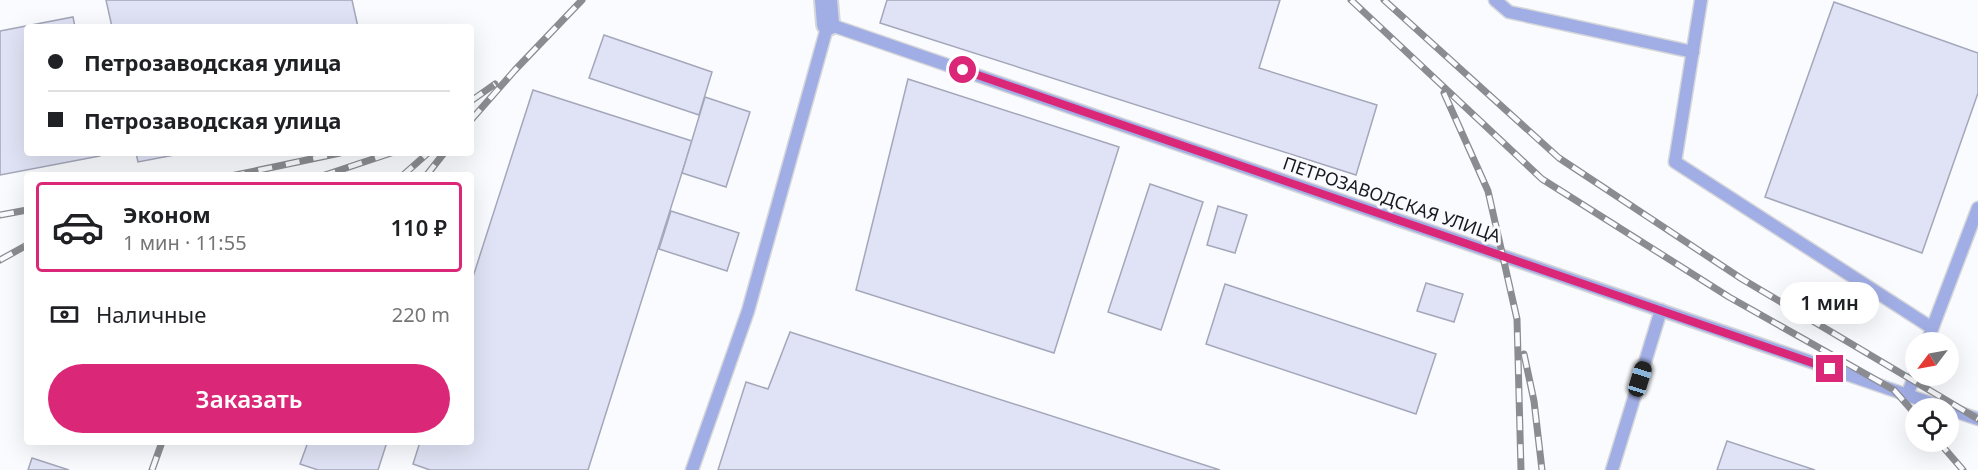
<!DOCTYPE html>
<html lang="ru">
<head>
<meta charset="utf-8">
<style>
	body { margin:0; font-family:"Noto Sans",sans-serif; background:#f6f6f6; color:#202124; height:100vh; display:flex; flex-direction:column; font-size:22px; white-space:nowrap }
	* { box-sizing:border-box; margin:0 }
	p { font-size:20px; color:#757577 }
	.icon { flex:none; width:33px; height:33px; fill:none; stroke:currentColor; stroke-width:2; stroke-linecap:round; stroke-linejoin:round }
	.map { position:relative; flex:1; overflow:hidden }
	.sheet { position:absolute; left:24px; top:172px; width:450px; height:273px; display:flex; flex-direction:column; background:#fff; border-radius:6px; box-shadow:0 6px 24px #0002 }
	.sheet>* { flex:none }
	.hud { position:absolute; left:24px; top:24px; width:450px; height:132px; border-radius:6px; box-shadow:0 6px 24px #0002; display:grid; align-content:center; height:132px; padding:0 24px; background:#fff }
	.needle { width:39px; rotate:238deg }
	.fabs { position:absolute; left:1905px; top:332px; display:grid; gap:12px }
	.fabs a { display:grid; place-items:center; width:54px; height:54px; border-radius:50%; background:#fff; box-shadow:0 6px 24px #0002; font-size:30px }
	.end { position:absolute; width:27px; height:27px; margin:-14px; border:8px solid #db2777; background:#fff; box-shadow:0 0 0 3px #fff }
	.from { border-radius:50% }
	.bubble { position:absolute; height:42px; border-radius:21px; background:#fff; box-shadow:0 6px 24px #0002; font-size:20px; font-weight:600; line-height:42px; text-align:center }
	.car { position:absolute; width:18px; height:36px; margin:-18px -9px; border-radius:8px; box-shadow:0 0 4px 2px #0007; background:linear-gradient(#222 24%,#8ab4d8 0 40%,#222 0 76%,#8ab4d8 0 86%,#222 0) }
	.hud b { display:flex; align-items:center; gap:21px; height:57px; font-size:22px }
	.hud b+b { border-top:2px solid #e0e0e0 }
	.hud i { width:15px; height:15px; background:#202124 }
	ul { padding:10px 0 0; list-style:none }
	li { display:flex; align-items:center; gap:18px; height:90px; margin:0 12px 9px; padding:0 12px; border:3px solid transparent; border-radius:6px }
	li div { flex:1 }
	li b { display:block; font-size:22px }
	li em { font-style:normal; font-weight:600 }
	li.current { border-color:#db2777 }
	li>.icon { width:54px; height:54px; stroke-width:1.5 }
	.pay { display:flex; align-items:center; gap:15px; height:66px; padding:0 24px; font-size:22px }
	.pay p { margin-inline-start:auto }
	.action { display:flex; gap:12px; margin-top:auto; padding:12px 24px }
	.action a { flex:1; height:69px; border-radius:36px; background:#db2777; color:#fff; font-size:24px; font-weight:600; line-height:69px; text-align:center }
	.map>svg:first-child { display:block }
	.building { fill:#dfe3f5; stroke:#a3a7b9; stroke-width:1.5 }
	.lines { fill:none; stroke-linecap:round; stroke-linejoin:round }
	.service-casing { stroke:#d6d7da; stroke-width:15 }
	.minor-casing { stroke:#d6d7da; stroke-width:26 }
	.service { stroke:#a1aee5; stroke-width:12 }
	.minor { stroke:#a1aee5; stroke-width:22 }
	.rail-casing { stroke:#8b8c91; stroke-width:7 }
	.rail { stroke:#fafbfe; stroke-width:4.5; stroke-dasharray:14; stroke-linecap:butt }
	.route { stroke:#db2777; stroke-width:8 }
	.labels { text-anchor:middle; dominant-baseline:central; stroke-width:6; stroke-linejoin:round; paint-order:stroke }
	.street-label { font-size:18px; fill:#181920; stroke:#fafbfe }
</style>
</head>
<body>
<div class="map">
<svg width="1978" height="470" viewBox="0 0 1978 470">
	<rect width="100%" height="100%" fill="#fafbfe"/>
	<g class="building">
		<polygon points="106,0 352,0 358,27 112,27"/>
		<polygon points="887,0 1280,0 1259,68 1377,105 1356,175 880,23"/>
		<polygon points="1834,2 1978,53 1978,93 1922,253 1765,197"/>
		<polygon points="73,17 75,27 27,27 27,153 99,153 100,156 0,175 0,31"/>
		<polygon points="604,35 712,72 699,115 589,78"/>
		<polygon points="908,79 1119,147 1054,353 856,290"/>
		<polygon points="533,90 692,141 588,470 430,470 413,464 420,442 471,442 471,283"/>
		<polygon points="705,97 750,112 726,187 682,173"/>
		<polygon points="136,153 185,153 138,162"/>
		<polygon points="1150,184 1203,202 1161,330 1108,312"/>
		<polygon points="1218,206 1247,215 1235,253 1207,245"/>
		<polygon points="671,211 739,233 727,271 659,249"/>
		<polygon points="1426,283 1463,294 1454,322 1417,311"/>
		<polygon points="1225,284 1436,354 1416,414 1206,344"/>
		<polygon points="790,332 1220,470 718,470 746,382 768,389"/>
		<polygon points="1727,441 1815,470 1717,470"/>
		<polygon points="308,442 387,442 378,470 318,470 300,464"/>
		<polygon points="32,458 69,470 28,470"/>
	</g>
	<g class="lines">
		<g class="service-casing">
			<g id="service">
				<polyline points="1495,0 1509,12 1693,52"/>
				<polyline points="1701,0 1675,162 1932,328"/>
				<polyline points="1927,342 1978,208"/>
				<polyline points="1907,395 1916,373"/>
				<polyline points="1948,409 1978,419"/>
				<polyline points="692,470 748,311 828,24 1945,408"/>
				<polyline points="1612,470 1661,310"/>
			</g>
		</g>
		<g class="minor-casing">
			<polyline id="minor" points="826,0 828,24"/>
		</g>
		<use href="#service" class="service"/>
		<use href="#minor" class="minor"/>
		<g class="rail-casing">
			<g id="rail">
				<polyline points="1351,0 1542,179 1729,297 1894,390 1916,415"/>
				<polyline points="1384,0 1559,158 1742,279 1978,419"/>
				<polyline points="1444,93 1488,191 1517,319 1521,470"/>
				<polyline points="471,101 495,84"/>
				<polyline points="471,120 515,70 582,0"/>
				<polyline points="231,176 340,153"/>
				<polyline points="322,176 391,153"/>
				<polyline points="402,176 428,153"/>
				<polyline points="426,176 444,153"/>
				<polyline points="0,215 27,210"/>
				<polyline points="0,260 27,245"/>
				<polyline points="1524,354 1534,401 1542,470"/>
				<polyline points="1938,441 1963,470"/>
				<polyline points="152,470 162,442"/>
			</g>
		</g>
		<use href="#rail" class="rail"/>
	</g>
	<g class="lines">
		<polyline class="route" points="963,70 1830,369"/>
	</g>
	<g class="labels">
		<g class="street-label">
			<text transform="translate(1392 199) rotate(19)">ПЕТРОЗАВОДСКАЯ УЛИЦА</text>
		</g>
	</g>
</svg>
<div class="fabs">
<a><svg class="needle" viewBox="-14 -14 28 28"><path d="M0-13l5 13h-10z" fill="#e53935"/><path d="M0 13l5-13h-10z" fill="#757577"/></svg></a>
<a><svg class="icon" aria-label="locate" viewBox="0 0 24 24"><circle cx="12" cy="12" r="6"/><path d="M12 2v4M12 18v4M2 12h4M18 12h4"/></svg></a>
</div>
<i class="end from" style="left:963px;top:70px"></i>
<i class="end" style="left:1830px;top:369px"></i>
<div class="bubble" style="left:1780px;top:282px;width:99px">1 мин</div>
<i class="car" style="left:1640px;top:379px;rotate:17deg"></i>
<div class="hud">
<b><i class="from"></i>Петрозаводская улица</b>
<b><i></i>Петрозаводская улица</b>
</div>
<section class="sheet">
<ul>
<li class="current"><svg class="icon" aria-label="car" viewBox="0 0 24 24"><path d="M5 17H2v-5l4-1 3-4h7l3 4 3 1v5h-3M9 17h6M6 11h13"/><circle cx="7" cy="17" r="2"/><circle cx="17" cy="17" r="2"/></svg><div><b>Эконом</b><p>1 мин · 11:55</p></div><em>110 ₽</em></li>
</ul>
<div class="pay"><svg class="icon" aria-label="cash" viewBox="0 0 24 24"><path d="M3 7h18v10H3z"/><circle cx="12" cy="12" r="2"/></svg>Наличные<p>220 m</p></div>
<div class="action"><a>Заказать</a></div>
</section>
</div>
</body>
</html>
